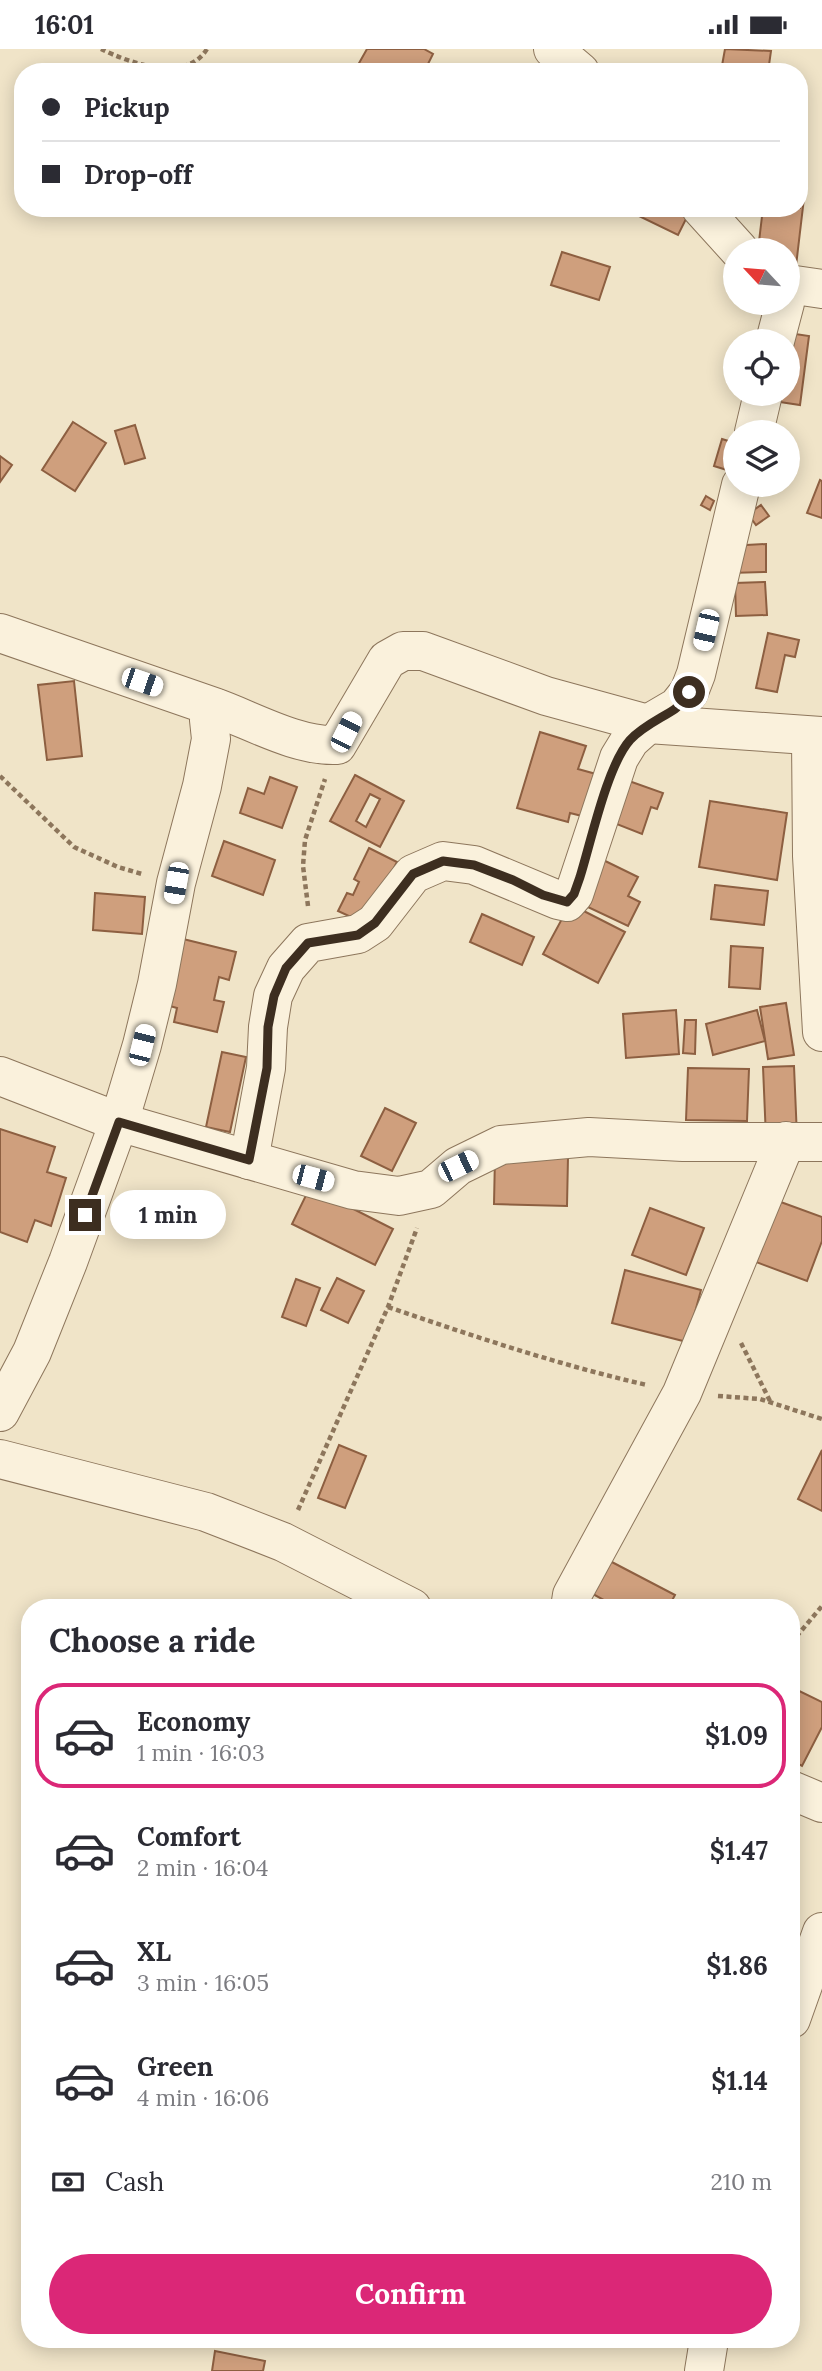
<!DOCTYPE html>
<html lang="en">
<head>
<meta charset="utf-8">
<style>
	body { margin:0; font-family:Lora,serif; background:#f2f2f3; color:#2b2b33; height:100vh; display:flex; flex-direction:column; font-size:26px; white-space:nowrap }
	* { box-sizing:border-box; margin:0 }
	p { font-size:23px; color:#7c7c81 }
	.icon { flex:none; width:38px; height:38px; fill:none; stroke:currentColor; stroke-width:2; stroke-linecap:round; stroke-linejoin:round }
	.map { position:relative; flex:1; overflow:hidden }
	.details { position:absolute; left:21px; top:1550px; width:779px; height:749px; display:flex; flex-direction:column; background:#fff; border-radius:28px; box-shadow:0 4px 18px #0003 }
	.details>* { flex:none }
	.banner { position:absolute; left:14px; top:14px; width:794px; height:154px; border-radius:28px; box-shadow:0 4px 18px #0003; display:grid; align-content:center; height:154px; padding:0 28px; background:#fff }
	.needle { width:46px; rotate:296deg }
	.tools { position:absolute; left:723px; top:189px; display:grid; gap:14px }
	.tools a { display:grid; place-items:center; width:77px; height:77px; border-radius:50%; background:#fff; box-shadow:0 4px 18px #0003; font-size:35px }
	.end { position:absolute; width:32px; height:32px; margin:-16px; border:9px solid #3d2e20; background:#fff; box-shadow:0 0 0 4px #fff }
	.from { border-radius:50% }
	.bubble { position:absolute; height:49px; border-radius:24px; background:#fff; box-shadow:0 4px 18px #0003; font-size:23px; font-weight:700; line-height:49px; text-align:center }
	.car { position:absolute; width:21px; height:42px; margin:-21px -10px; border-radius:9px; box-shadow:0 0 5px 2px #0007; background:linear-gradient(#fff 24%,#345 0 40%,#fff 0 76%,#345 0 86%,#fff 0) }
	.banner b { display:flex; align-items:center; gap:24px; height:66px; font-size:26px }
	.banner b+b { border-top:2px solid #e1e1e2 }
	.banner i { width:18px; height:18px; background:#2b2b33 }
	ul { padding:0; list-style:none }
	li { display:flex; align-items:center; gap:21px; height:105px; margin:0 14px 10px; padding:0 14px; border:4px solid transparent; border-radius:28px }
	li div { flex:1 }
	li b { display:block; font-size:26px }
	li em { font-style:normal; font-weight:700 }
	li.current { border-color:#db2777 }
	li>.icon { width:63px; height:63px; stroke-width:1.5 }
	h2 { padding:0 28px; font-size:32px; line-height:84px }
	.pay { display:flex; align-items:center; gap:18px; height:77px; padding:0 28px; font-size:26px }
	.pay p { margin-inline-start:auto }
	.primary-button { display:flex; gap:14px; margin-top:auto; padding:14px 28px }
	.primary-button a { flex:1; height:80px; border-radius:42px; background:#db2777; color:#fff; font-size:28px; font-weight:700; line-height:80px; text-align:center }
	.status { display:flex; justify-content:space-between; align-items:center; height:49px; padding:0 35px; background:#fff; direction:ltr }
	.status svg { height:19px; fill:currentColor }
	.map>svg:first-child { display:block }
	.building { fill:#cf9f7d; stroke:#8d5f41; stroke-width:2; fill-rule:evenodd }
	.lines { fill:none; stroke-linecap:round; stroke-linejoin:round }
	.minor-casing { stroke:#8d765c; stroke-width:40 }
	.path { stroke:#8d765c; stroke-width:4.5; stroke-dasharray:5 3.5; stroke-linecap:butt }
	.minor { stroke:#faf1dc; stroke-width:38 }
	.route { stroke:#3d2e20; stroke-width:9 }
</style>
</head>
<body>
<div class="status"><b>16:01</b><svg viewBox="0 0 49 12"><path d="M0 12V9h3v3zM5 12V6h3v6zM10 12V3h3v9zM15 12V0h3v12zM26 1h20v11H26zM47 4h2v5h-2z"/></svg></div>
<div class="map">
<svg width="822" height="2322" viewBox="0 0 822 2322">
	<rect width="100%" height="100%" fill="#f0e4c8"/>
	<g class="building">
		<polygon points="367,0 424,0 433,5 424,23 354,23"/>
		<polygon points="725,0 771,2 768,23 721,22"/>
		<polygon points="800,148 804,149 796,217 788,216 788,201 758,201 763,159 800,159"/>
		<polygon points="643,159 685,159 690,162 678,186 639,167"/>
		<polygon points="562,203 610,218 599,251 551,236"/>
		<polygon points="782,283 809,287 800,356 773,352 774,345 788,345 788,292"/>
		<polygon points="73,373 106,394 75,442 42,421"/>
		<polygon points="135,376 145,409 125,415 115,382"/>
		<polygon points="722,390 735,394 735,407 730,422 714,417"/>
		<polygon points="0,407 12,416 0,433"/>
		<polygon points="820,431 822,432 822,469 807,464"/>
		<polygon points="706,447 714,452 710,461 701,456"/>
		<polygon points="761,456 769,467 756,476 748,465"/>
		<polygon points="766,495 766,523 730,524 729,497"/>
		<polygon points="765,533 767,566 736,567 735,534"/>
		<polygon points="768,584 799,591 795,608 785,606 777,643 756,639"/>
		<polygon points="74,632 82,707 47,711 38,636"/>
		<polygon points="540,683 586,697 578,720 596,725 582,767 570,764 568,773 517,759"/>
		<path d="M355,726L404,752L380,798L330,772ZM370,745L380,750L366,778L356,772Z"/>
		<polygon points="270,728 297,738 282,779 240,764 248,739 264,745"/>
		<polygon points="629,732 663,744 657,760 651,758 642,785 614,774"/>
		<polygon points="710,752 787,764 777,831 699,818"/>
		<polygon points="224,792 275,811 263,846 212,827"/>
		<polygon points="369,799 397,813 366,875 338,862 347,844 353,846 359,833 354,830"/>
		<polygon points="595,807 638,828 628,847 640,853 628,877 573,851"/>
		<polygon points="715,836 768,842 764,876 711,870"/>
		<polygon points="95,844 145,848 142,885 93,881"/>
		<polygon points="570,855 625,883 598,934 543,905"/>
		<polygon points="482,865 534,888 522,916 470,893"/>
		<polygon points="175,888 236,903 229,931 219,928 214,951 224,953 217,983 174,973 177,959 159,954"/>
		<polygon points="731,897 763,899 760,940 729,938"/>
		<polygon points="786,954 794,1006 768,1010 760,958"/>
		<polygon points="676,961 679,1005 626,1009 623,965"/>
		<polygon points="757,961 765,992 713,1006 706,975"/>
		<polygon points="685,971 696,971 695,1005 683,1004"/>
		<polygon points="222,1003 246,1008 230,1083 206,1078"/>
		<polygon points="794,1017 797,1088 766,1089 763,1018"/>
		<polygon points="688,1019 749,1020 747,1072 686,1071"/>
		<polygon points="385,1059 416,1074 392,1122 361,1107"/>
		<polygon points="0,1080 55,1098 47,1123 66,1129 51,1177 35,1171 27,1193 0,1183"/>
		<polygon points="495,1107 568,1108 567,1157 494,1155"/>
		<polygon points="310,1138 393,1180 375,1216 292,1175"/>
		<polygon points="778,1152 822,1168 822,1192 807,1232 756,1213"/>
		<polygon points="650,1159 704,1179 686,1226 632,1206"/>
		<polygon points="625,1221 701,1241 687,1293 612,1274"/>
		<polygon points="337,1229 364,1242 348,1274 321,1261"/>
		<polygon points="296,1230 320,1239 306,1277 282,1268"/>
		<polygon points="339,1396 366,1407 345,1459 318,1449"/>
		<polygon points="822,1401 822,1462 798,1450"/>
		<polygon points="608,1511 675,1546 668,1559 599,1559 604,1551 591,1544"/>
		<polygon points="791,1638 822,1653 822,1678 802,1717 791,1711"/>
		<polygon points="215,2302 265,2312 263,2322 212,2322"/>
	</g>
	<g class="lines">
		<g class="minor-casing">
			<g id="minor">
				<polyline points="553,0 580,23"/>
				<polyline points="701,159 739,201"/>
				<polyline points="788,235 822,240"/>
				<polyline points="775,292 785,254"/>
				<polyline points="754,383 763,345"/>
				<path d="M0,584C71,609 143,633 214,658C251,671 297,698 337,696L387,611L403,602H423L546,647L648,675L822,687"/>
				<polyline points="811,687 812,807 822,983"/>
				<polyline points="0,1027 119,1073 353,1141 399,1147 431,1140 458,1117 501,1096 589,1088 683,1093 822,1093"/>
				<polyline points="249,1111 266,1019 268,978 273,947 286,919 308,894 358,885 375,874 413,825 443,812 474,816 558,851 567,853 574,845 619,709 630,691 648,675 677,658 689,643 696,625 741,436"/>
				<polyline points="0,1363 32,1303 68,1213 119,1073 142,996 157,935 176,834 202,737 211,690 209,671 216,659"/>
				<polyline points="0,1410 206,1463 283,1493 412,1559"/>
				<polyline points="570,1559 572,1546 682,1344 786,1092"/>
				<polyline points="791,1741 822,1754"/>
				<polyline points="791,1970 822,1883"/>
				<polyline points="704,2322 709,2291"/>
			</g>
		</g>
		<g class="path">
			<path d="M101,0C130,14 185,35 207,0"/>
			<polyline points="0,727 74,798 118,818 142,825"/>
			<polyline points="308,857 303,817 305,791 325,730"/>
			<path d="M388,1258C473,1287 559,1316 647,1336"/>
			<polyline points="741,1294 771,1354"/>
			<polyline points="718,1347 760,1350 822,1370"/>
			<polyline points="298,1461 388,1258 417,1179"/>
			<polyline points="791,1594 822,1557"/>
		</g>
		<use href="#minor" class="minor"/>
	</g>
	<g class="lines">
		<path class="route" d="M85,1166L119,1073L249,1111L267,1019L268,978L274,947L286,919L308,894L358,886L375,874L413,825L443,812L474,816L513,831L543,846L567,853L574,845L580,828C591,793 607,717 630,691C643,677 660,670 675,660C680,656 684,649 689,643"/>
	</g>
</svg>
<div class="tools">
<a><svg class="needle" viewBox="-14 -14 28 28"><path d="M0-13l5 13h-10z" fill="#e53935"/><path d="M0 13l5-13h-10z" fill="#7c7c81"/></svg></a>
<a><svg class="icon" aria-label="locate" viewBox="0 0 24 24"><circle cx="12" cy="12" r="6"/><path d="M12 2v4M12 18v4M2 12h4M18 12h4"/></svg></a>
<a><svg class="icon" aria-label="layers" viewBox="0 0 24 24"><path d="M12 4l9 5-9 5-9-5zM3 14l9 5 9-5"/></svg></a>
</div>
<i class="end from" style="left:689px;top:643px"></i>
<i class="end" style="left:85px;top:1166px"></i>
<div class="bubble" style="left:110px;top:1141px;width:116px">1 min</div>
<i class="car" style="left:706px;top:581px;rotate:193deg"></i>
<i class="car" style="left:142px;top:633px;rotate:109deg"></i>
<i class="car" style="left:346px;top:683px;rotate:27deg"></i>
<i class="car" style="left:176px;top:834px;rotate:190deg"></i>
<i class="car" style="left:142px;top:996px;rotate:14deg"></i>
<i class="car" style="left:458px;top:1117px;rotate:64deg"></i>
<i class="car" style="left:313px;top:1129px;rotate:105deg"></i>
<div class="banner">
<b><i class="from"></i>Pickup</b>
<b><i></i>Drop-off</b>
</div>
<section class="details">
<h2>Choose a ride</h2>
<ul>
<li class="current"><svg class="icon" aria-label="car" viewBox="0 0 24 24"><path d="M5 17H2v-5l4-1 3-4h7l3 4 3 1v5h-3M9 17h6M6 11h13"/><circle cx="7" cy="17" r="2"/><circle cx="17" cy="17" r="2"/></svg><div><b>Economy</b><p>1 min · 16:03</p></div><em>$1.09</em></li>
<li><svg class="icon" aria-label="car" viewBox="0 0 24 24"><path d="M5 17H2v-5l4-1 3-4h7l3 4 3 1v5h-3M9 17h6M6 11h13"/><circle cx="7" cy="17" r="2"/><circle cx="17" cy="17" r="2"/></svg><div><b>Comfort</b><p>2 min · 16:04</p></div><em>$1.47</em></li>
<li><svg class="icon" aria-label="car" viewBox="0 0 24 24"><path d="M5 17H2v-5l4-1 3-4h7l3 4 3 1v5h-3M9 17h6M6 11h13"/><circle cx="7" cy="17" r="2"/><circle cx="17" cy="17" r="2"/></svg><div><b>XL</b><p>3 min · 16:05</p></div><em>$1.86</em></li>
<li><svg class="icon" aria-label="car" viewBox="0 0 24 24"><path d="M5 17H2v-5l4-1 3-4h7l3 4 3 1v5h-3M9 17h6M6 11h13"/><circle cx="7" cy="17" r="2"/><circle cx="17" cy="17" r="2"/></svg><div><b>Green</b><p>4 min · 16:06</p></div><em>$1.14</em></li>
</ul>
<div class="pay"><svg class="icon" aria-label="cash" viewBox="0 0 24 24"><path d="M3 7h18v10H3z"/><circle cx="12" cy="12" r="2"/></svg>Cash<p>210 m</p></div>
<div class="primary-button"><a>Confirm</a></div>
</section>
</div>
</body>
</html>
